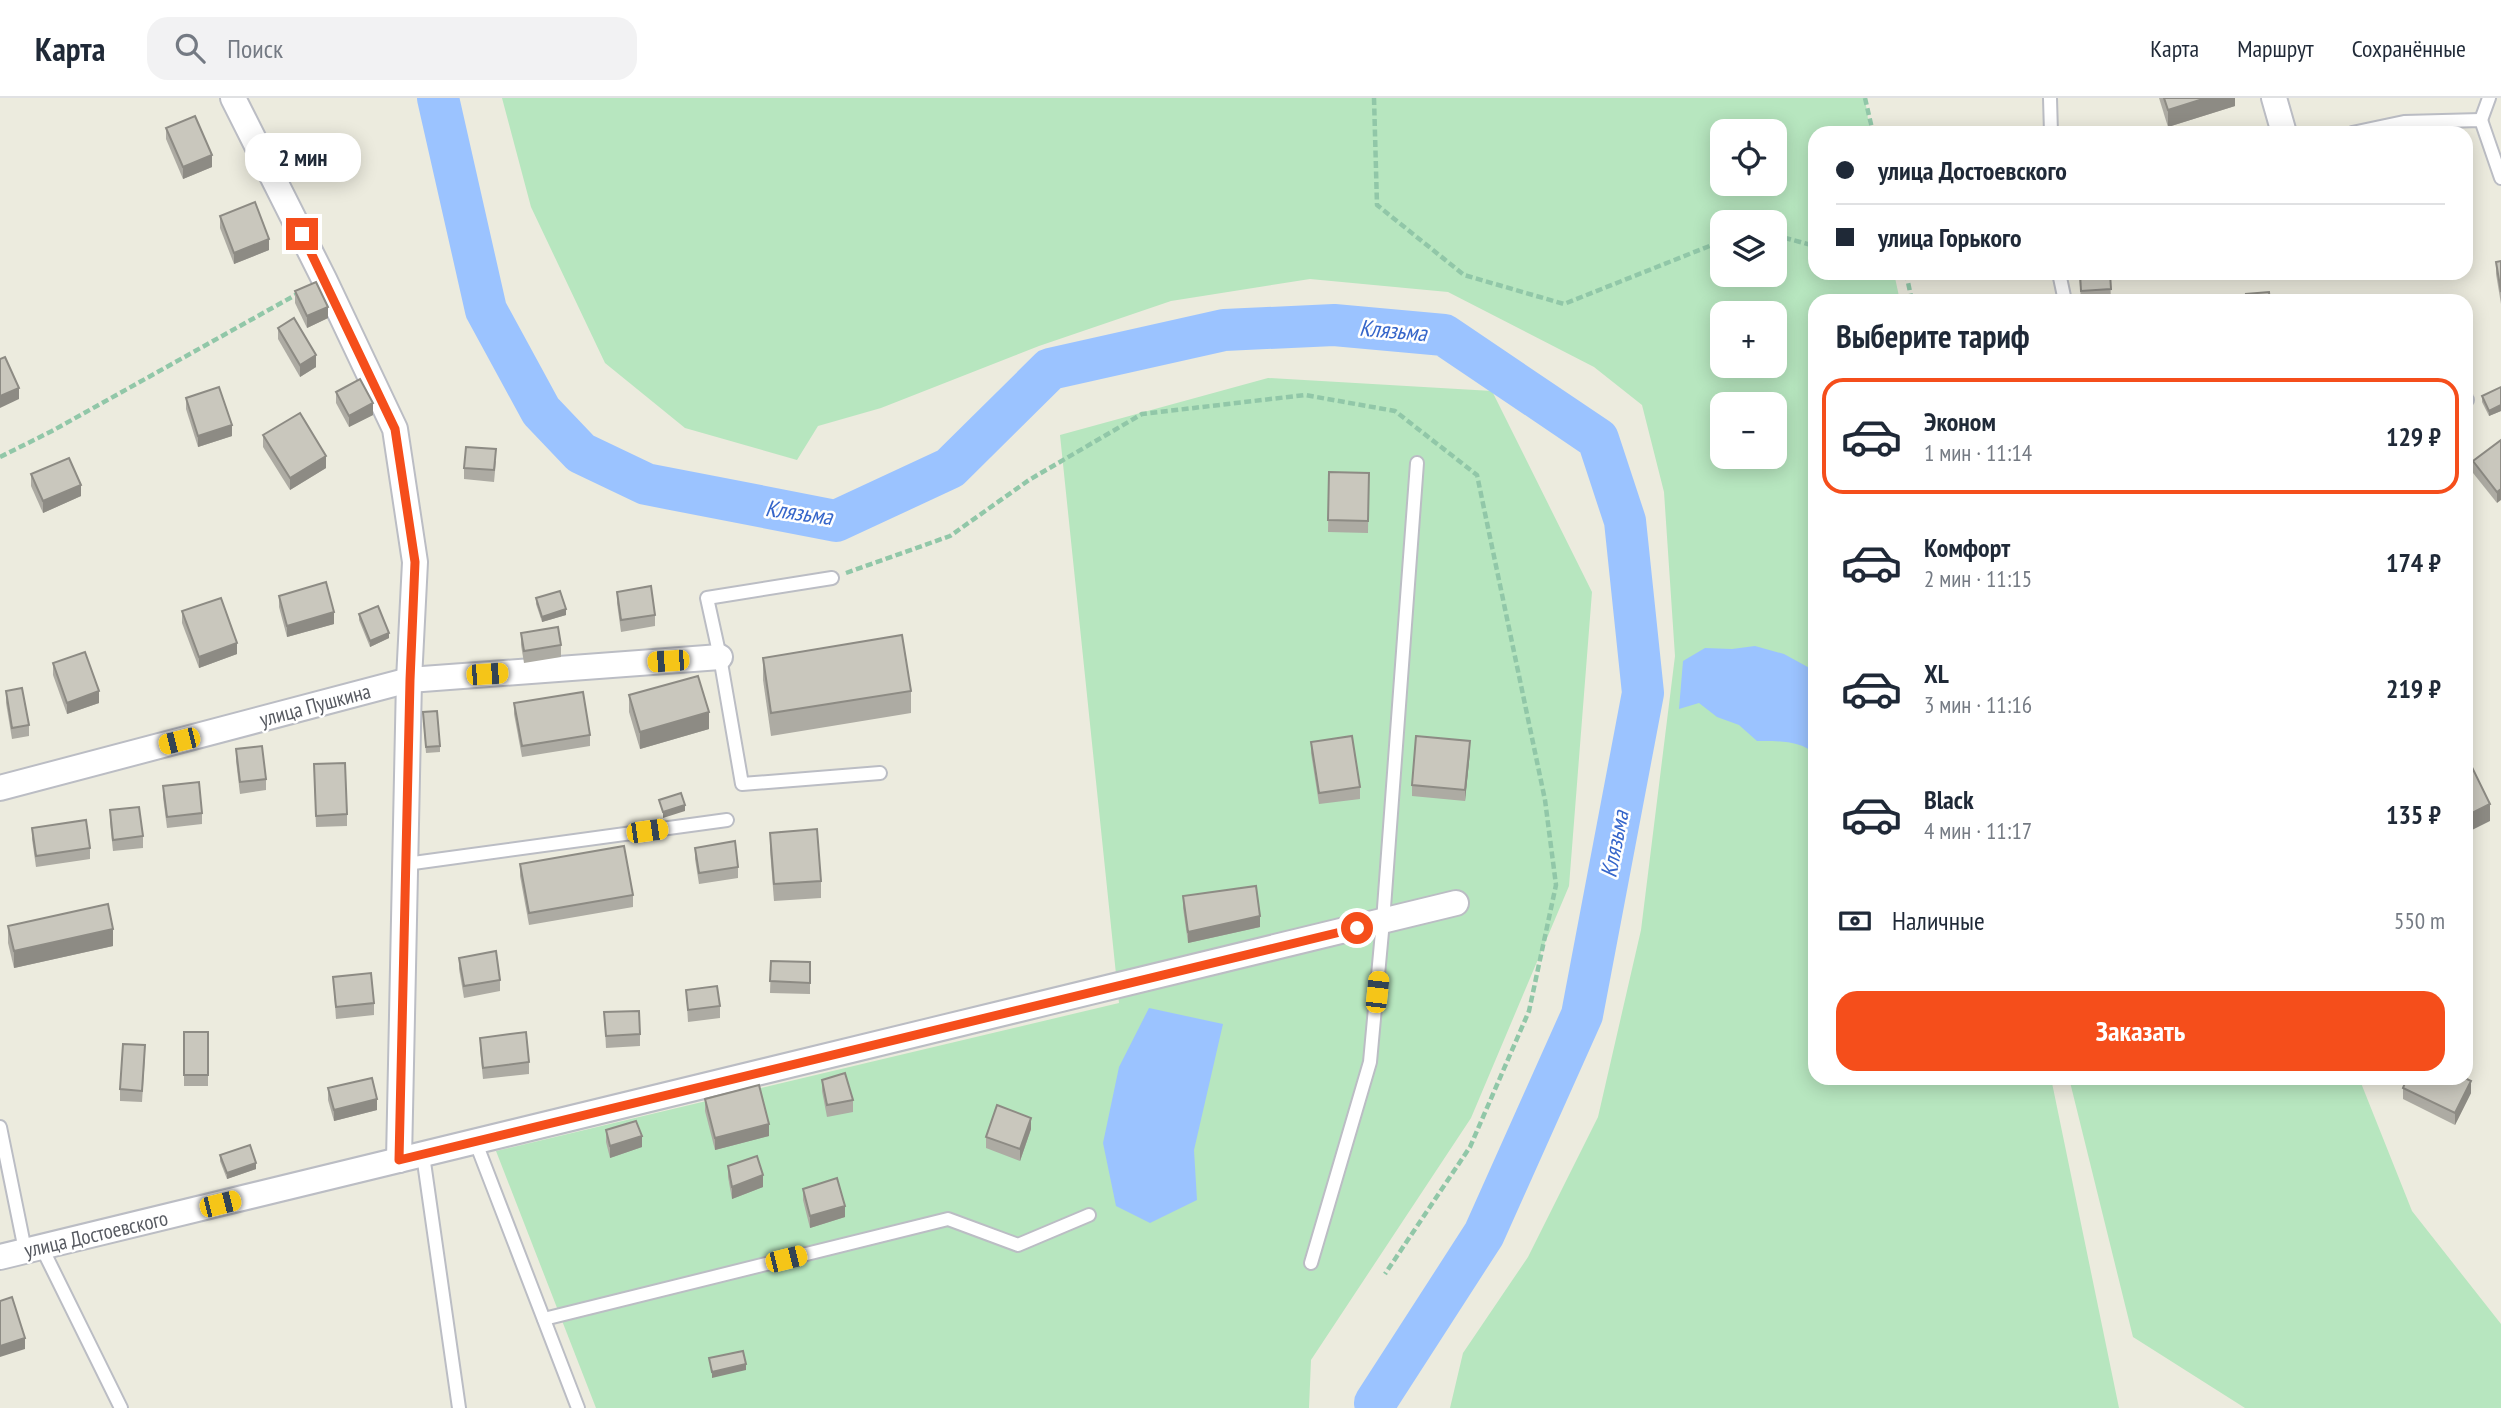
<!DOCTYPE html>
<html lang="ru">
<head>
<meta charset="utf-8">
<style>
	body { margin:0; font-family:"PT Sans Narrow",sans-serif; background:#f2f2f3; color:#1f2937; height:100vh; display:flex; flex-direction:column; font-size:26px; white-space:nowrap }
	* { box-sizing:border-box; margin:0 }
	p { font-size:23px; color:#747a83 }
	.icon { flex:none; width:38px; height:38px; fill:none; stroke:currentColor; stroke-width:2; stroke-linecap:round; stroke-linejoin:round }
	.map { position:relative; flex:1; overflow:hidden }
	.drawer { position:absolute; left:1808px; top:196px; width:665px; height:791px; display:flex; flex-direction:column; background:#fff; border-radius:21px; box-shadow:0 4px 18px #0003 }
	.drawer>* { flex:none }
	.top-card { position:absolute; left:1808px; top:28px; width:665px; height:154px; border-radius:21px; box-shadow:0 4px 18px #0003; display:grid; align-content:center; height:154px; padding:0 28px; background:#fff }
	.tools { position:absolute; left:1710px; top:21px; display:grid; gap:14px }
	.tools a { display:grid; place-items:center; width:77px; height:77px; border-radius:14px; background:#fff; box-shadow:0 4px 18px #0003; font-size:35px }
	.end { position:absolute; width:32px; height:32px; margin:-16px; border:9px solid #f54e1b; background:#fff; box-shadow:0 0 0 4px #fff }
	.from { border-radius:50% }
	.bubble { position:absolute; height:49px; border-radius:21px; background:#fff; box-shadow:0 4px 18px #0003; font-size:23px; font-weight:800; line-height:49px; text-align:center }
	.car { position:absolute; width:21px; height:42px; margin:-21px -10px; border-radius:9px; box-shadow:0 0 5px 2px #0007; background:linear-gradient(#f5c518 24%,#345 0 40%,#f5c518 0 76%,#345 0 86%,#f5c518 0) }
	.top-card b { display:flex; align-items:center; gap:24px; height:66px; font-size:26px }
	.top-card b+b { border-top:2px solid #e0e1e3 }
	.top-card i { width:18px; height:18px; background:#1f2937 }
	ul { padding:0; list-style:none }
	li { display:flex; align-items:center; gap:21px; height:116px; margin:0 14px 10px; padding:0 14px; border:4px solid transparent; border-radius:21px }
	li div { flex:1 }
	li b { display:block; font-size:26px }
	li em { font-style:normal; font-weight:800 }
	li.on { border-color:#f54e1b }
	li>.icon { width:63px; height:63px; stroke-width:1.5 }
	h2 { padding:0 28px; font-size:32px; line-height:84px }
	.pay { display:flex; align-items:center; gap:18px; height:77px; padding:0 28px; font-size:26px }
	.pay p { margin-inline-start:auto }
	.primary-button { display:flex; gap:14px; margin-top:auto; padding:14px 28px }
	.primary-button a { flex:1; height:80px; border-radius:21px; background:#f54e1b; color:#fff; font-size:28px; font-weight:800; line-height:80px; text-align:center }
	header { display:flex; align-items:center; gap:42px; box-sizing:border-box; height:98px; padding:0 35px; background:#fff; border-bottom:2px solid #e0e1e3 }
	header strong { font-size:33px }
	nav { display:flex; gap:38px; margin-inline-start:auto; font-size:24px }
	.search { width:490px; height:63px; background:#f2f2f3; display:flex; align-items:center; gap:18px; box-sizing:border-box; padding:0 24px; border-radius:21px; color:#747a83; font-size:26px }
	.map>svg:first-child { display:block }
	.green { fill:#b7e6bf; fill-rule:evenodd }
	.water { fill:#9bc3ff }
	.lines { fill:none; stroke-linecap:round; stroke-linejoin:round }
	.river { stroke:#9bc3ff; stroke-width:42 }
	.lane-casing { stroke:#bbbdc4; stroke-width:16 }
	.street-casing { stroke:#bbbdc4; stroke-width:28 }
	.path { stroke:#91c7a8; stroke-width:4.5; stroke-dasharray:7 3.5; stroke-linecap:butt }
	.lane { stroke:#fff; stroke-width:12 }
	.street { stroke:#fff; stroke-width:24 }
	.wall { fill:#adaba3 }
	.shaded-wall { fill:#8d8b84 }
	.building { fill:#c9c7bd; stroke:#8d8b84; stroke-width:2 }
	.route { stroke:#f54e1b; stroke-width:9 }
	.labels { text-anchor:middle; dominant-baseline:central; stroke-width:5; stroke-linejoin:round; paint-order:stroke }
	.street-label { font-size:21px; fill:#575a61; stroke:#fff }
	.water-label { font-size:23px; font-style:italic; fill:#3666ca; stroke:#fff }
</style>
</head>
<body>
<header>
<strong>Карта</strong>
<div class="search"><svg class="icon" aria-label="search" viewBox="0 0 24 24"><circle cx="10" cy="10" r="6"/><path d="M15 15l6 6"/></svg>Поиск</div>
<nav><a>Карта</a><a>Маршрут</a><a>Сохранённые</a></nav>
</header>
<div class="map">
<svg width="2501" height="1310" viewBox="0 0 2501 1310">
	<rect width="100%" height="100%" fill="#ecebde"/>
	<g class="green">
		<path d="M502,0H1865L1870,35H1815V175H1894L1900,203H1815V980H2051L2119,1310H1450L1463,1255L1528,1159L1598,1019L1641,832L1675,558L1664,394L1642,307L1594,269L1448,194L1310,181L1171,203L1039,248L881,310L818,328L797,362L685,330L605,265L531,109ZM1722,33H1774V86H1722ZM1722,124H1774V177H1722ZM1722,215H1774V268H1722ZM1722,306H1774V359H1722Z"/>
		<polygon points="1268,280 1492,293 1592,494 1569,788 1471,1020 1311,1262 1309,1310 596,1310 496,1053 1119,905 1060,337"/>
		<polygon points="2069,980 2359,980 2412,1113 2501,1226 2501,1310 2245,1310 2133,1239"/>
	</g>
	<g class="water">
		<path d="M1755,548L1784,556L1815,573V656C1800,642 1776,643 1757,643L1739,627L1717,619L1699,605L1679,611L1683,563L1705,550L1732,551Z"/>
		<polygon points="1149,910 1223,926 1194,1052 1197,1102 1150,1125 1116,1108 1103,1045 1119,969"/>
	</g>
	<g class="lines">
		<polyline class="river" points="438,0 486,212 541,313 581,355 646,386 836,423 950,370 1050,271 1224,232 1334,227 1444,237 1598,341 1625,423 1643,595 1582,917 1484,1136 1375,1305 1376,1310"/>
		<g class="lane-casing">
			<g id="lane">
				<polyline points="2050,0 2051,35"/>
				<polyline points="2481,22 2489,0"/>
				<polyline points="2352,35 2404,24 2481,22 2501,80"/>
				<polyline points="2059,175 2065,203"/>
				<polyline points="2466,302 2467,302"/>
				<polyline points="832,480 707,500 720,559 742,686 880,675"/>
				<polyline points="406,766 727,722"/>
				<polyline points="0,1029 25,1152"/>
				<polyline points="476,1045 578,1310"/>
				<polyline points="423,1057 459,1310"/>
				<polyline points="42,1150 121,1310"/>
				<polyline points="1311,1165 1370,964 1383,823 1417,365"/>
				<polyline points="544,1221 948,1121 1018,1147 1089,1117"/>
			</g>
		</g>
		<g class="street-casing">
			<g id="street">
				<polyline points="233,0 324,181 395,331 415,464 409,582 399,1062"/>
				<polyline points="2274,0 2284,35"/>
				<polyline points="0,690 409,582 720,559"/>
				<polyline points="0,1159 1456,805"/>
			</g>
		</g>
		<g class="path">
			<polyline points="1374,0 1377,107 1464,177 1564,206 1722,143"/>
			<polyline points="1865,0 1873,35"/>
			<polyline points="1774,137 1815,148"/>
			<polyline points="1906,175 1912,203"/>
			<polyline points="0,359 52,333 299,195"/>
			<polyline points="846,475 950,438 1029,382 1142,316 1305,297 1395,313 1477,377 1545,702 1556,787 1529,913 1470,1049 1385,1176"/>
		</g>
		<use href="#lane" class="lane"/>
		<use href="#street" class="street"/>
	</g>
	<g class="wall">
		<polygon points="2159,0 2235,0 2235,8 2168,29"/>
		<polygon points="166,30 212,69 183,81 166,41"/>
		<polygon points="220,118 269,152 234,166 220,130"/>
		<polygon points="2501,163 2501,206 2496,176 2496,164"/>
		<polygon points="2079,175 2110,175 2111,203 2081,203"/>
		<polygon points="295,193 328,220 307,230 295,205"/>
		<polygon points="278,230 316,269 300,279 278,241"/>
		<polygon points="2501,289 2501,313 2489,318 2482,304 2482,298"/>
		<polygon points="336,294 373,317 349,329 336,305"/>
		<polygon points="186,300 232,338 198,349 186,311"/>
		<polygon points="263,337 326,370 290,392 263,349"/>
		<polygon points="2501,342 2497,405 2473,375 2473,363"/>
		<polygon points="496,363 494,384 464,381 464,370"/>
		<polygon points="1329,374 1369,375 1368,435 1328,434"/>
		<polygon points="31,376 81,398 43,415 31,388"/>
		<polygon points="617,494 655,517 655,528 621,534 617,505"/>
		<polygon points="279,498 334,526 287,539 279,509"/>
		<polygon points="536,500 566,517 542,524 536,506"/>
		<polygon points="182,513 237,556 199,570 182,525"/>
		<polygon points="359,516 389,540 370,549 359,522"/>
		<polygon points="521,535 561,547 561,559 524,565 521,547"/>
		<polygon points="763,560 911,593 911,615 771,638 763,582"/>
		<polygon points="53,565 99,605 67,616 53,577"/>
		<polygon points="6,593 29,627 29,638 12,641 6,605"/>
		<polygon points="629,597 709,631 640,651 629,614"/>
		<polygon points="514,605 590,637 590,648 522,659 514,616"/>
		<polygon points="423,620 440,648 440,654 426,655"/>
		<polygon points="1311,644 1360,689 1360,701 1319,706 1311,655"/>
		<polygon points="236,651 266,681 266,692 240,696 236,663"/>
		<polygon points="1470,654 1465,703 1412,698 1412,687"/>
		<polygon points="314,678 347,716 347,728 316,729"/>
		<polygon points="163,688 202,715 202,726 167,730 163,699"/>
		<polygon points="110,712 143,738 143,750 113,753 110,724"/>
		<polygon points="32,730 90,750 90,761 36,769 32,741"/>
		<polygon points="770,735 821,783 821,800 774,803 770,752"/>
		<polygon points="695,750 738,769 738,780 699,786 695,761"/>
		<polygon points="520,766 633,797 633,809 529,827 520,778"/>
		<polygon points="1183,798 1260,829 1188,845 1183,810"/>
		<polygon points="8,828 113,848 14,870 8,845"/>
		<polygon points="459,860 500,882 500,893 464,900 459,871"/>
		<polygon points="771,863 810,864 810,896 770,895"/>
		<polygon points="333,879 374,905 374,917 336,921"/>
		<polygon points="686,892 720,908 720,920 688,924"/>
		<polygon points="604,914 640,936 640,948 606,950"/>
		<rect x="184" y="934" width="24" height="54"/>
		<polygon points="480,940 529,964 529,976 483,981 480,951"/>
		<polygon points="145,959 142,1004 120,1003 120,991"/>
		<polygon points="822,982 853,1002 853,1014 827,1019 822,993"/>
		<polygon points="328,990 377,1012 334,1023 328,1002"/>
		<polygon points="2403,990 2471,995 2455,1027 2403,1001"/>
		<polygon points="705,1001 769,1038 715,1052 705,1013"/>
		<polygon points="1031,1031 1020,1063 986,1050 986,1039"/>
		<polygon points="606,1032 642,1049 610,1060 606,1044"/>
		<polygon points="220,1057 256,1071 227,1081 220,1063"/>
		<polygon points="728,1068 763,1089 732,1101 728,1079"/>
		<polygon points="803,1091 845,1119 810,1130 803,1102"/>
	</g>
	<g class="shaded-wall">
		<polygon points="2206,0 2235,0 2235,8 2168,29 2168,12"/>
		<polygon points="212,57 212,69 183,81 183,69"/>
		<polygon points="269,141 269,152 234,166 234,155"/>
		<polygon points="328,209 328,220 307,230 307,218"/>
		<polygon points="316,257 316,269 300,279 300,267"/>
		<polygon points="19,290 19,301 0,310 0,298"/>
		<polygon points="373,305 373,317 349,329 349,318"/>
		<polygon points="2501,307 2501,313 2489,318 2489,313"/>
		<polygon points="232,327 232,338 198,349 198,338"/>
		<polygon points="326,358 326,370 290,392 290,380"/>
		<polygon points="81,387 81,398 43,415 43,403"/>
		<polygon points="2501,391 2501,402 2497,405 2497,394"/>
		<polygon points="566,511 566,517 542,524 542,519"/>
		<polygon points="334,514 334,526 287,539 287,528"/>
		<polygon points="389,535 389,540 370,549 370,543"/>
		<polygon points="237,545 237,556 199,570 199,559"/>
		<polygon points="99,593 99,605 67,616 67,605"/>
		<polygon points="709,614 709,631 640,651 640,634"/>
		<polygon points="1470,643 1470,654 1465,703 1465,692"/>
		<polygon points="2490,706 2490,723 2466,735 2466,718"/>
		<polygon points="685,707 685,713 663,720 663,714"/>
		<polygon points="1260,818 1260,829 1188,845 1188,834"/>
		<polygon points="113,831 113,848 14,870 14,853"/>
		<polygon points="2471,983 2471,995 2455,1027 2455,1015"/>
		<polygon points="377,1001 377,1012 334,1023 334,1012"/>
		<polygon points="1031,1020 1031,1031 1020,1063 1020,1051"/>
		<polygon points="769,1026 769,1038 715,1052 715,1040"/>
		<polygon points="642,1038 642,1049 610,1060 610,1048"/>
		<polygon points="256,1065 256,1071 227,1081 227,1075"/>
		<polygon points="763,1077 763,1089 732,1101 732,1089"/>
		<polygon points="845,1108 845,1119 810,1130 810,1118"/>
		<polygon points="25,1240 25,1251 0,1259 0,1248"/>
		<polygon points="746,1266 746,1272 712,1280 712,1274"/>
	</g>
	<g class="building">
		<polygon points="2164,0 2206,0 2168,12"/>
		<polygon points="195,18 212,57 183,69 166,30"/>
		<polygon points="255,104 269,141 234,155 220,118"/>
		<polygon points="2501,163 2501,194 2496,164"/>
		<polygon points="2080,175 2110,175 2111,191 2081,193"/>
		<polygon points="316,184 328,209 307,218 295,193"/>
		<polygon points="2269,194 2270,203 2247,203 2246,196"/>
		<polygon points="294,220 316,257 300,267 278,230"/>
		<polygon points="5,259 19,290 0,298 0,261"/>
		<polygon points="360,281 373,305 349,318 336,294"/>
		<polygon points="219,289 232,327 198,338 186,300"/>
		<polygon points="2501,289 2501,307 2489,313 2482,298"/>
		<polygon points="300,315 326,358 290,380 263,337"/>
		<polygon points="2501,342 2501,391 2497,394 2473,363"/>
		<polygon points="466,349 496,351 494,372 464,370"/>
		<polygon points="69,360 81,387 43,403 31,376"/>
		<polygon points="1329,374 1369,375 1368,423 1328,422"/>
		<polygon points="326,484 334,514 287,528 279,498"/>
		<polygon points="651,488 655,517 621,522 617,494"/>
		<polygon points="560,493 566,511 542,519 536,500"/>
		<polygon points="221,500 237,545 199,559 182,513"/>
		<polygon points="378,508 389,535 370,543 359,516"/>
		<polygon points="558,529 561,547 524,553 521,535"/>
		<polygon points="902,537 911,593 771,615 763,560"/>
		<polygon points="85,554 99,593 67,605 53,565"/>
		<polygon points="698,578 709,614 640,634 629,597"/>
		<polygon points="22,590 29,627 12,630 6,593"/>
		<polygon points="583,594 590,637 522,648 514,605"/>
		<polygon points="437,613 440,648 426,649 423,614"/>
		<polygon points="1352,638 1360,689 1319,695 1311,644"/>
		<polygon points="1416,638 1470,643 1465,692 1412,687"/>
		<polygon points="262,648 266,681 240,684 236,651"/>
		<polygon points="2466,659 2467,659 2490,706 2466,718"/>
		<polygon points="345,665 347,716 316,718 314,666"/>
		<polygon points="199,684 202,715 167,719 163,688"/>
		<polygon points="681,695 685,707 663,714 659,702"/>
		<polygon points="139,709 143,738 113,742 110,712"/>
		<polygon points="86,722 90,750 36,758 32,730"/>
		<polygon points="817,731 821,783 774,786 770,735"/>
		<polygon points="735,743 738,769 699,775 695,750"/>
		<polygon points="624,748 633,797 529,815 520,766"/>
		<polygon points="1256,788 1260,818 1188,834 1183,798"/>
		<polygon points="108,806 113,831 14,853 8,828"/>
		<polygon points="496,853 500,882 464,888 459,860"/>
		<polygon points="771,863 810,864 810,885 770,883"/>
		<polygon points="371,875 374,905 336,909 333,879"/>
		<polygon points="717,888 720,908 688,912 686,892"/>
		<polygon points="639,913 640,936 606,938 604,914"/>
		<rect x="184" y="934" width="24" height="43"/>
		<polygon points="526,934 529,964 483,970 480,940"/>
		<polygon points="123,946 145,947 142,993 120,991"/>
		<polygon points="845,975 853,1002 827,1007 822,982"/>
		<polygon points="372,980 377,1001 334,1012 328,990"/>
		<polygon points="2407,980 2465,980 2471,983 2455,1015 2403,990"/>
		<polygon points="759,987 769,1026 715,1040 705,1001"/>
		<polygon points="997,1007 1031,1020 1020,1051 986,1039"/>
		<polygon points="636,1023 642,1038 610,1048 606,1032"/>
		<polygon points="250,1047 256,1065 227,1075 220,1057"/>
		<polygon points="757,1058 763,1077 732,1089 728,1068"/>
		<polygon points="837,1080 845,1108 810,1118 803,1091"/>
		<polygon points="12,1199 25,1240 0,1248 0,1203"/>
		<polygon points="743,1253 746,1266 712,1274 709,1260"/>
	</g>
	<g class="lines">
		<polyline class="route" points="302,136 395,331 415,464 410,582 399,1062 1357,830"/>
	</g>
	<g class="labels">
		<g class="street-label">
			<text transform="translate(315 607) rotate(-15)">улица Пушкина</text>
			<text transform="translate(96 1136) rotate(-13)">улица Достоевского</text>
		</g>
		<g class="water-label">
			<text transform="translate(1393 232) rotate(5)">Клязьма</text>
			<text transform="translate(799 414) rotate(8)">Клязьма</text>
			<text transform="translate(1614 746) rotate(-79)">Клязьма</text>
		</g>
	</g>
</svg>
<div class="tools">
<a><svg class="icon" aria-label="locate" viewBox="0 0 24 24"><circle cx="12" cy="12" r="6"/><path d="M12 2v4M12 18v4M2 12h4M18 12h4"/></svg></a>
<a><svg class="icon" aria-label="layers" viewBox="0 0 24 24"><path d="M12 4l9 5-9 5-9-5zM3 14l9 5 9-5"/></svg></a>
<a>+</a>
<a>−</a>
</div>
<i class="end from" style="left:1357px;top:830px"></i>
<i class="end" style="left:302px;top:136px"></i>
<div class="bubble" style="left:245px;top:35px;width:116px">2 мин</div>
<i class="car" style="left:668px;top:563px;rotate:266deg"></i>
<i class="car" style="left:487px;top:576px;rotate:86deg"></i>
<i class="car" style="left:179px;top:643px;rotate:256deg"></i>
<i class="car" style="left:647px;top:733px;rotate:82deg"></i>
<i class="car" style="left:1377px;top:894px;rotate:6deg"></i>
<i class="car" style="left:220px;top:1106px;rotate:76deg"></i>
<i class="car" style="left:786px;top:1161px;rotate:76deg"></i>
<div class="top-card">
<b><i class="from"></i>улица Достоевского</b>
<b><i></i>улица Горького</b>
</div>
<section class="drawer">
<h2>Выберите тариф</h2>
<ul>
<li class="on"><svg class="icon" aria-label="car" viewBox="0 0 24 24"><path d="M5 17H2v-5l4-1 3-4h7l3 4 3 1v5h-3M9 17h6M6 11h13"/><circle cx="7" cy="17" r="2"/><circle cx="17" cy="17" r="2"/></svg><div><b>Эконом</b><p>1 мин · 11:14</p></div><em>129 ₽</em></li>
<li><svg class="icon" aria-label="car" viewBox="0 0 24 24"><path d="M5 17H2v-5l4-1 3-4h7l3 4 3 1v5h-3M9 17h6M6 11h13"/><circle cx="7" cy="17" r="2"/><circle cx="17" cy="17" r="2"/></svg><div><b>Комфорт</b><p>2 мин · 11:15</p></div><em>174 ₽</em></li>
<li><svg class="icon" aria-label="car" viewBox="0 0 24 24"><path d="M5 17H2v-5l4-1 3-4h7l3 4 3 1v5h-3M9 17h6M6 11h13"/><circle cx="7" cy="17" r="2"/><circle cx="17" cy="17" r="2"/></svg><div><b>XL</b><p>3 мин · 11:16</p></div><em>219 ₽</em></li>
<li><svg class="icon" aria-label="car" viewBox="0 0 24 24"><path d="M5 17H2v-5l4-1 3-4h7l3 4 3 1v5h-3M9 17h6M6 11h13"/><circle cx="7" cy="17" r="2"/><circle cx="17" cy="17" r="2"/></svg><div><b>Black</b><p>4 мин · 11:17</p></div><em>135 ₽</em></li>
</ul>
<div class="pay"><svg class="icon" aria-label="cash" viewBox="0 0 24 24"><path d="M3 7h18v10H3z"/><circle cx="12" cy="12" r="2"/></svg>Наличные<p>550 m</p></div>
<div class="primary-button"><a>Заказать</a></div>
</section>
</div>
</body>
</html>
